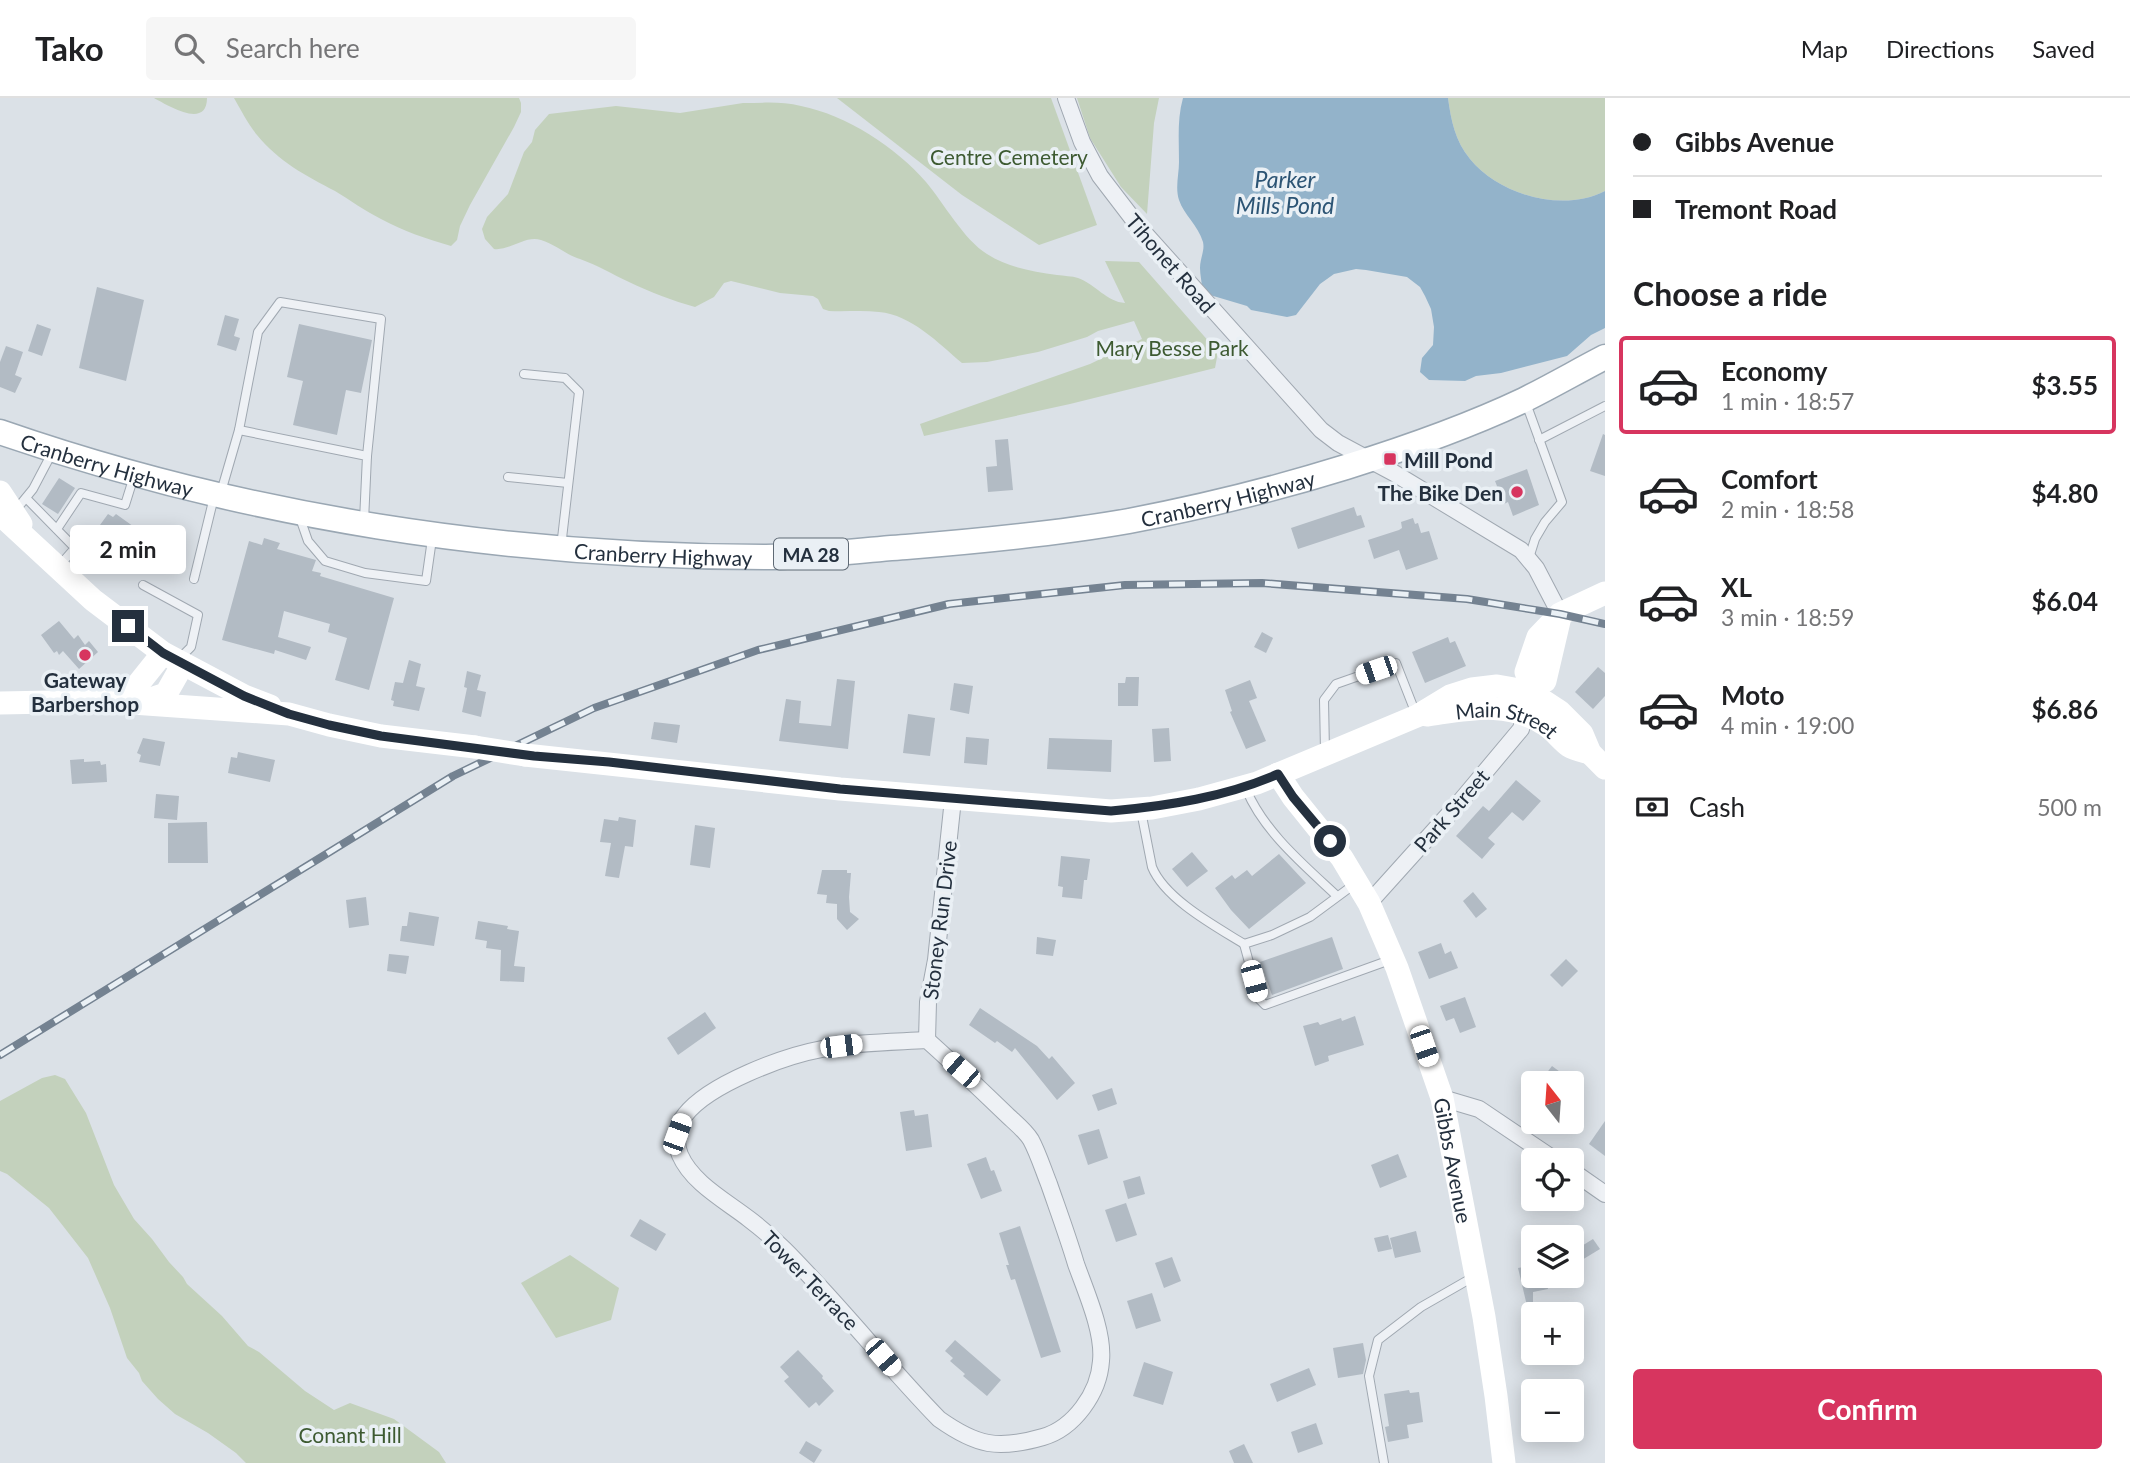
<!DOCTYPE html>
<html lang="en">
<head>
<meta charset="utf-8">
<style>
	body { margin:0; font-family:Lato,sans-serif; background:#f6f6f6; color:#202124; height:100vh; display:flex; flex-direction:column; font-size:26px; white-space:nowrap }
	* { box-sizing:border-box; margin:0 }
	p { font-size:23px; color:#757577 }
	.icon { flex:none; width:38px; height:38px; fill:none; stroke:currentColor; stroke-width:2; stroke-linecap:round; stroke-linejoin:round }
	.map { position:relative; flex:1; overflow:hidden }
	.sheet { display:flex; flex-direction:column; background:#fff; width:525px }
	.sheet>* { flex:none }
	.guide { display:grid; align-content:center; height:154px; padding:0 28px; background:#fff }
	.needle { width:46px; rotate:343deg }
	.controls { position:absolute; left:1521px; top:973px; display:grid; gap:14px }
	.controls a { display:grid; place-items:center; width:63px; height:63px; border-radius:7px; background:#fff; box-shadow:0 4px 18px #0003; font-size:35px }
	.end { position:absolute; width:32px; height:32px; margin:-16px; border:9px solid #24303e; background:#fff; box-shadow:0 0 0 4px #fff }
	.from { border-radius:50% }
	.bubble { position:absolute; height:49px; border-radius:7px; background:#fff; box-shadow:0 4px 18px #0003; font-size:23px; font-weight:700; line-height:49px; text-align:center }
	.car { position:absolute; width:21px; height:42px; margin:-21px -10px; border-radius:9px; box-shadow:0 0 5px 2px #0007; background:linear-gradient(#fff 24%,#345 0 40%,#fff 0 76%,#345 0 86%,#fff 0) }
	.guide b { display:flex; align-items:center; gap:24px; height:66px; font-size:26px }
	.guide b+b { border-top:2px solid #e0e0e0 }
	.guide i { width:18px; height:18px; background:#202124 }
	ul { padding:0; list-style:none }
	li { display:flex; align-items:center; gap:21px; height:98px; margin:0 14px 10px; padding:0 14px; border:4px solid transparent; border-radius:7px }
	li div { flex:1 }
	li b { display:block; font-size:26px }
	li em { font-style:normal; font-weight:700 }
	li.selected { border-color:#d7355f }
	li>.icon { width:63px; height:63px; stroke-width:1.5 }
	h2 { padding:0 28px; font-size:32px; line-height:84px }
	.pay { display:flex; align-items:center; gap:18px; height:77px; padding:0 28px; font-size:26px }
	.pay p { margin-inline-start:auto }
	.primary-button { display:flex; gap:14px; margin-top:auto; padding:14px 28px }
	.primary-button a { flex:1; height:80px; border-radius:7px; background:#d7355f; color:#fff; font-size:28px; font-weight:700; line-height:80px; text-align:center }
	header { display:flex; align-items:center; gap:42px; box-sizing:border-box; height:98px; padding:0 35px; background:#fff; border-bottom:2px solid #e0e0e0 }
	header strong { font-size:33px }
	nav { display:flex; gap:38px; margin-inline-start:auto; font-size:24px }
	.search { width:490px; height:63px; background:#f6f6f6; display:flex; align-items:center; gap:18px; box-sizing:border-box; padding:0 24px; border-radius:7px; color:#757577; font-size:26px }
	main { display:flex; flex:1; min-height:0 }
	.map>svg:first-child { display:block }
	.green { fill:#c3d1bc }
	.water { fill:#93b3ca }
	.building { fill:#b2bbc4 }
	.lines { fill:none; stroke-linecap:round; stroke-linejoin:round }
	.lane-casing { stroke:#a0a8b1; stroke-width:10 }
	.street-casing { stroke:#a0a8b1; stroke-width:18 }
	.primary-casing { stroke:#9aa7b3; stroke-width:27 }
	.lane { stroke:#eef1f5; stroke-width:8 }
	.street { stroke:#eef1f5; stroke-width:16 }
	.secondary { stroke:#fff; stroke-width:23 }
	.primary { stroke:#fff; stroke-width:24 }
	.rail-casing { stroke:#748291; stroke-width:8 }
	.rail { stroke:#eaf0f5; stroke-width:5; stroke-dasharray:16; stroke-linecap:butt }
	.secondary-bridge { stroke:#fff; stroke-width:23 }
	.route { stroke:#24303e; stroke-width:9 }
	.poi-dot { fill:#d7355f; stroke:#eaf0f5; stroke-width:2.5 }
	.labels { text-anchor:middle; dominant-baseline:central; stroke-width:7; stroke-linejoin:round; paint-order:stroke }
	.shield { fill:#eaf0f5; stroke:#5f6a75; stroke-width:2 }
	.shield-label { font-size:19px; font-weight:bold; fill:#24303e }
	.park-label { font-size:21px; fill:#3d5a31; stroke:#eaf0f5 }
	.street-label { font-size:21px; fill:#24303e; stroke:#eaf0f5 }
	.poi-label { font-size:21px; font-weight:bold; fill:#24303e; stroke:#eaf0f5; text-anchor:start }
	.water-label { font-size:23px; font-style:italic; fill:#2c5474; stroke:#eaf0f5 }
</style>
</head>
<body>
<header>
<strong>Tako</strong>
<div class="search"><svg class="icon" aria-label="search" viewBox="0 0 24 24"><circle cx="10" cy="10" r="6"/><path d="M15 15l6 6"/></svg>Search here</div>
<nav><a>Map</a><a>Directions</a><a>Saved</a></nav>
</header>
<main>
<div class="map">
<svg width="1605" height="1365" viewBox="0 0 1605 1365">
	<rect width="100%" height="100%" fill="#dbe1e7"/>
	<g class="green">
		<path d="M154,0H207C207,32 167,7 154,0Z"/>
		<path d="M234,0H519L521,5V14L514,29L470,107L460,128L457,142L451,148C427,141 403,133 381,121C365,113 350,102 335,93C306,78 278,63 257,37C248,26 241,12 234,0Z"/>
		<polygon points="837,0 1051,0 1097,127 1039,147 962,97"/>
		<polygon points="1077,0 1159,0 1154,25 1147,116 1121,89 1090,40"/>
		<path d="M1448,0H1605V93C1563,115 1499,97 1470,61C1455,43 1451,22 1448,0Z"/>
		<path d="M743,5C762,5 782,3 801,8C846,17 896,49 926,84C943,104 964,142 987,156C1009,170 1032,173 1057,177C1064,178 1072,178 1078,180C1095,186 1107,204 1125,205L1105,163L1139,164L1218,254L1215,270L1070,306L924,338L920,326L1090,266L1142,241L1134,223L1098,233L1087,239L1038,254L987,264L962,265C938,245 912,217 879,214C862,212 845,214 829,213L823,211L818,201L813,198L780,195L731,183L724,185L714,199L695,209C673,203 650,194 629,184C612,176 597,167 580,161C566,157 555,146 541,142C525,137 510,153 494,151L485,141L482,131L487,119L508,96L524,54L532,44L535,32L549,16L616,8L680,15Z"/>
		<polygon points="55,977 65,981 86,1015 114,1087 134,1121 152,1141 169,1164 183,1179 187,1186 222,1218 248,1248 259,1254 305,1293 334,1312 350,1305 394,1321 439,1354 446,1365 246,1365 236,1355 208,1335 175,1316 158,1301 142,1283 139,1275 127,1260 110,1210 88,1160 49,1110 7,1076 0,1073 0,1003 42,980"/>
		<polygon points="570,1157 619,1190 611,1222 556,1240 521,1185"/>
	</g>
	<path class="water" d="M1183,0H1448C1451,22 1455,43 1470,61C1499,97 1563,115 1605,93V230L1591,237L1567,258L1501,275L1476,278L1465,283L1429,282L1420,274L1422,260L1433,247L1434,229L1431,211L1425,198L1420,189L1407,179L1366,172L1356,171L1334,176L1320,186L1296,217L1287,219L1251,212L1247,208L1210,197L1202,191C1202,184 1200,177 1200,170C1200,160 1205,153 1203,144C1198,127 1184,117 1179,102C1175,90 1179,76 1179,64C1179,43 1177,21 1183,0Z"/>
	<g class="building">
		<polygon points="97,189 144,202 126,283 79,270"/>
		<polygon points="225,217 239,221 234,238 240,240 236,253 217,247"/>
		<polygon points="37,226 51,231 42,258 28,253"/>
		<polygon points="299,226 372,242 361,295 346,292 337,337 293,327 303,283 287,279"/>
		<polygon points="6,248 23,254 15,277 22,280 15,295 0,289 0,264"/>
		<polygon points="1603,336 1605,337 1605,378 1590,373"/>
		<polygon points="1008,341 1013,392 988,394 986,369 997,368 995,342"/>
		<polygon points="1527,371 1539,407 1513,418 1508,404 1504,406 1495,383"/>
		<polygon points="59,380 75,390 58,416 42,406"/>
		<polygon points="1354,409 1357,418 1361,417 1365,429 1298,451 1291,430"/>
		<polygon points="108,416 113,419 116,416 137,431 116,461 94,446 105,431 100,427"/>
		<polygon points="1413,420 1415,426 1418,425 1421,435 1429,433 1438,461 1406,472 1399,452 1374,461 1368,442 1399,432 1402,430 1401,424"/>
		<polygon points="264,440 280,445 277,451 316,462 312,473 321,475 320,478 394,500 369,592 335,582 347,540 328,534 330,526 284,513 278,539 311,549 306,562 275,552 274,556 222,542 249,443 262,447"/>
		<polygon points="59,523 74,541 78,537 85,547 89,543 98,554 79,571 63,553 59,557 57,553 54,555 41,537"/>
		<polygon points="1262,534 1273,540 1266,555 1254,549"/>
		<polygon points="1448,539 1450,545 1455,543 1466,568 1425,585 1412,554"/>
		<polygon points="409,562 421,566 416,588 425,590 419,613 393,608 394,603 391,602 395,584 403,585"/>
		<polygon points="1598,569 1605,575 1605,598 1593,611 1575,594"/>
		<polygon points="467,573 481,577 477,592 486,594 481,619 462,614 467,590 464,589"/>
		<polygon points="1126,579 1139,579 1138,608 1118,608 1118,585 1125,585"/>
		<polygon points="837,581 855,583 848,651 779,643 786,601 801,603 799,625 831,628"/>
		<polygon points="1250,582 1257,600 1249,603 1266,643 1246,651 1230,614 1232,613 1225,592"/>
		<polygon points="954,585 973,588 969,616 950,612"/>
		<polygon points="908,616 935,620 930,658 903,655"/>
		<polygon points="654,624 680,627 677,645 651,641"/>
		<polygon points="1169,630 1171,663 1154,664 1152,631"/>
		<polygon points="966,639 989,641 987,667 964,665"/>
		<polygon points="143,640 165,644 160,668 139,664 141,657 137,655"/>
		<polygon points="1049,640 1112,642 1111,674 1047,671"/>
		<polygon points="238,654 275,662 270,684 228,675 231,659 237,660"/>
		<polygon points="84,661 84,664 100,663 101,667 106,666 107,684 72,686 70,662"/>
		<polygon points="1516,682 1541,703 1523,723 1512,714 1488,740 1495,746 1482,761 1456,738 1483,708 1489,713"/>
		<polygon points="156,696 179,698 177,722 154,720"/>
		<polygon points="619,719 636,722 633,749 625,748 619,780 605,778 611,745 600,744 604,721 618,723"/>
		<polygon points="207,724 208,765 168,765 168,725"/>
		<polygon points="695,727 715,730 710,770 690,767"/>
		<polygon points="1192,754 1208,773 1187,789 1172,771"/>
		<polygon points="1279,756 1306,785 1249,831 1231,812 1215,790 1232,777 1235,781 1247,772 1252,778"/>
		<polygon points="1061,758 1090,761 1087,782 1084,782 1082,801 1062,799 1063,789 1058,788"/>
		<polygon points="822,772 847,772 847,775 851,775 849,799 850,814 859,821 847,832 837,821 837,806 826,805 827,797 817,796"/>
		<polygon points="1473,794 1487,811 1476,820 1463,803"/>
		<polygon points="366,799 369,827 349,830 346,802"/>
		<polygon points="409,814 439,819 434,848 400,843 402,828 407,828"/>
		<polygon points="478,823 508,828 507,831 519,833 514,868 525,869 524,884 500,883 501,852 486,850 487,843 475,841"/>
		<polygon points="1037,839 1056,842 1053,858 1036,856"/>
		<polygon points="1332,839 1343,871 1272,897 1260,864"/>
		<polygon points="1441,845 1445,856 1451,853 1458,870 1429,881 1418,854"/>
		<polygon points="389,856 409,858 406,876 387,873"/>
		<polygon points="1566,861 1578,873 1562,889 1550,877"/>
		<polygon points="1465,899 1476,929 1460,935 1454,920 1446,923 1440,908"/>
		<polygon points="980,910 1037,948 1049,961 1052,958 1075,985 1057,1002 1015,950 1012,954 997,943 995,945 969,927"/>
		<polygon points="705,914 716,930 678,957 667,940"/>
		<polygon points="1355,918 1364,947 1328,958 1329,963 1315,968 1303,928 1318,924 1320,927 1341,920 1342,923"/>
		<polygon points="1552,968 1575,985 1539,985"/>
		<polygon points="1112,990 1117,1006 1098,1013 1092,997"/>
		<polygon points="914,1012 915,1018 928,1016 932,1049 906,1053 900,1014"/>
		<polygon points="1605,1023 1605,1058 1589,1046"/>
		<polygon points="1099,1031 1108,1060 1088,1067 1078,1037"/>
		<polygon points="1398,1056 1407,1079 1380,1090 1371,1067"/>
		<polygon points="986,1059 991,1073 994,1072 1002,1093 981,1101 967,1066"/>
		<polygon points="1140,1078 1145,1096 1128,1101 1123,1083"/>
		<polygon points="1126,1105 1137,1137 1116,1144 1105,1112"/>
		<polygon points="640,1121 666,1136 656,1153 630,1138"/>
		<polygon points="1020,1128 1061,1254 1041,1260 1015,1181 1011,1182 1006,1167 1009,1167 999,1135"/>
		<polygon points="1416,1133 1421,1154 1395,1160 1390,1140"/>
		<polygon points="1388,1137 1392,1151 1378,1154 1374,1140"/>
		<polygon points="1593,1141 1600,1151 1572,1168 1572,1154"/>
		<polygon points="1172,1159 1181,1183 1164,1190 1155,1165"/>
		<polygon points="1533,1167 1533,1178 1545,1178 1548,1191 1533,1194 1533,1211 1528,1212 1518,1170"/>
		<polygon points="1152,1195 1161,1223 1136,1231 1127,1203"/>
		<polygon points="955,1242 1001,1282 987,1298 963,1278 965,1276 950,1263 953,1260 945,1253"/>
		<polygon points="1363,1245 1366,1262 1363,1276 1338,1280 1333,1250"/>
		<polygon points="798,1252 823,1278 822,1280 834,1293 819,1308 816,1304 809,1310 784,1283 789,1279 780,1269"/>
		<polygon points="1144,1264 1173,1274 1163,1307 1133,1298"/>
		<polygon points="1309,1270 1316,1287 1277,1304 1270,1286"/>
		<polygon points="1409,1292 1410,1295 1419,1294 1423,1324 1407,1327 1409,1340 1388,1344 1385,1329 1389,1328 1384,1296"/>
		<polygon points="1316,1325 1323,1346 1298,1355 1291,1334"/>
		<polygon points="806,1343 822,1352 814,1365 799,1355"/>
		<polygon points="1244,1346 1253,1365 1234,1365 1229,1353"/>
	</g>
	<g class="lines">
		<g class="lane-casing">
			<g id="lane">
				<polyline points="524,276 565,280 579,294 561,449"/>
				<polyline points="1526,305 1562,404 1545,424 1535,441 1529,460"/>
				<polyline points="239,332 258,234 280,204 381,221 367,358"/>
				<polyline points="1539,342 1605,308"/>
				<polyline points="508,379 568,385"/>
				<polyline points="221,394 239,332 367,358 364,423"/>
				<polyline points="26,400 75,450 60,467"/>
				<polyline points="15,413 33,391 53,353"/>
				<polyline points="300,420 308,443 325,463 365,475 426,483 432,441"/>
				<polyline points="57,431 81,395 125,407 134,378"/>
				<polyline points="194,481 214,399"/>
				<polyline points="143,487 198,517 191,549 178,562"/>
				<polyline points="1325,654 1324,602 1336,586 1396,565 1416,616"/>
				<path d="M1246,691C1264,734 1304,767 1337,798"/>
				<path d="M1141,713L1152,769C1165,801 1215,828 1244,846"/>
				<polyline points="1356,785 1310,819 1272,837 1244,846 1259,901 1265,907 1390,862"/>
				<polyline points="1384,1365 1369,1278 1378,1242 1421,1209 1475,1178"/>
			</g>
		</g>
		<g class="street-casing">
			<g id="street">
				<polyline points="1066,0 1082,44 1100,78 1139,129 1321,332 1338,345 1394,375 1521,452 1536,470 1560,516"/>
				<polyline points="1369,805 1459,705 1521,631 1525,615"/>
				<path d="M927,942C954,966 979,990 1005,1015C1013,1023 1025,1032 1031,1042C1038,1055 1043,1071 1049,1086C1058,1112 1068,1139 1076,1166C1086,1194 1104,1234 1101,1263C1099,1295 1074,1330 1043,1339C998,1352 977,1348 939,1321C897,1278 859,1231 818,1187C795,1162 777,1142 749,1121C726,1103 692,1085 680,1057C675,1045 676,1027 685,1017C709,986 784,958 822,951C857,944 892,944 927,942Z"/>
				<polyline points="927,942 928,904 936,862 953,701"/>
				<polyline points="1442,1000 1479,1011 1555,1062"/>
				<polyline points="1572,1073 1605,1096"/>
			</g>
		</g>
		<g class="primary-casing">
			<g id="primary">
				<path id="s3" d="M0,334C245,419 507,459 766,459C812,459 860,452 906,449C981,443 1055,436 1129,423C1202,409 1275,391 1346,369C1407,350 1467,329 1524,302C1552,288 1578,273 1605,259"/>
			</g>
		</g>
		<use href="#lane" class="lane"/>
		<use href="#street" class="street"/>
		<g class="secondary">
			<polyline points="0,394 21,426"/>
			<polyline points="0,416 93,502 163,555 244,598 270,608"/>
			<polyline points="1531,588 1545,583 1560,519"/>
			<polyline points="108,601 135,590 163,555"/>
			<polyline points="142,604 166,596 183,566"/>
			<polyline points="0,605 104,603 289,616 329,627 381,638 475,649"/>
			<polyline points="1527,605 1531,588 1526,574 1538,539 1560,516 1605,495"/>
			<path id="s1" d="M1427,617C1470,611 1506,602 1544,626C1554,632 1560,641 1569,648C1575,652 1583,653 1590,655"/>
			<polyline points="525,657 840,691 1111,713 1152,710 1199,701 1257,685 1417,618 1450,598 1472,591 1497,588 1530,594 1559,613 1582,636 1590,655 1605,670"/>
			<path id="s2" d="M1278,676L1293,699L1342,760L1369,805L1397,870L1442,1000L1484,1219L1496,1298L1504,1365"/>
		</g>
		<use href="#primary" class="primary"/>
		<g class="rail-casing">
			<polyline id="rail" points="0,957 453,678 594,610 758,552 949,506 1125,487 1262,485 1467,501 1560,516 1605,526"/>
		</g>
		<use href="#rail" class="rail"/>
		<polyline class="secondary-bridge" points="475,649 525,657"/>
	</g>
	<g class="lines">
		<path class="route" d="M128,528L163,555L244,598L289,616L329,627L381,638L534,658L609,664L840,691L1111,713C1168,708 1225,699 1278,676L1293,699L1330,743"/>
	</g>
	<g class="poi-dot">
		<rect x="1383" y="354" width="14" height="14" rx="3.5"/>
		<circle cx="1517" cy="394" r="7"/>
		<circle cx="85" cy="557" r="7"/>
	</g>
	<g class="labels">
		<rect class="shield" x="774" y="440.5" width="74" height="31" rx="5"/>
		<g class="shield-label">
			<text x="811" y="456">MA 28</text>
		</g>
		<g class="park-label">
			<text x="1009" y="58">Centre Cemetery</text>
			<text x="1172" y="249">Mary Besse Park</text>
			<text x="350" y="1336">Conant Hill</text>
		</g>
		<g class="street-label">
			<text transform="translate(1171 165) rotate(49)">Tihonet Road</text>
			<text stroke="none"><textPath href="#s3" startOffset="112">Cranberry Highway</textPath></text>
			<text stroke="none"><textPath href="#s3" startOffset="1246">Cranberry Highway</textPath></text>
			<text stroke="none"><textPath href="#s3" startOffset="677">Cranberry Highway</textPath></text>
			<text stroke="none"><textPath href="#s1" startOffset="82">Main Street</textPath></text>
			<text transform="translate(1451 712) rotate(-49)">Park Street</text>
			<text transform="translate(939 822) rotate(-83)">Stoney Run Drive</text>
			<text stroke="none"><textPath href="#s2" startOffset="430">Gibbs Avenue</textPath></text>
			<text transform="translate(811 1182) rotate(46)">Tower Terrace</text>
		</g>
		<g class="poi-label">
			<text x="1404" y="361">Mill Pond</text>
			<text x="1503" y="394" text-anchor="end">The Bike Den</text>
			<text x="85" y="581" text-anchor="middle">Gateway<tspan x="85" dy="24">Barbershop</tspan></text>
		</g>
		<g class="water-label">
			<text x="1285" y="81">Parker<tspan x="1285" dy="26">Mills Pond</tspan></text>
		</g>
	</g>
</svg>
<div class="controls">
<a><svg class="needle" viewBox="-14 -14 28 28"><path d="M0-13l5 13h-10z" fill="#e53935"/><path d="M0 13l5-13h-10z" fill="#757577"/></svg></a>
<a><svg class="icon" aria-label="locate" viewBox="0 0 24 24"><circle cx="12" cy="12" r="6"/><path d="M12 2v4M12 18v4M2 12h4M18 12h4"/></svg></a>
<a><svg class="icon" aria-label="layers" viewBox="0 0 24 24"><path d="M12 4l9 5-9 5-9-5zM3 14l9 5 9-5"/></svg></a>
<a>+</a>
<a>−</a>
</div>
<i class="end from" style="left:1330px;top:743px"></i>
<i class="end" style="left:128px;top:528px"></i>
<div class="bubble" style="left:70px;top:427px;width:116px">2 min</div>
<i class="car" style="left:1376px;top:572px;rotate:251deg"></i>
<i class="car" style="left:1254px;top:883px;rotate:165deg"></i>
<i class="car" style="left:841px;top:948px;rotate:83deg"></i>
<i class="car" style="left:1424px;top:948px;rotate:161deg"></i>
<i class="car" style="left:961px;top:972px;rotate:311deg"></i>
<i class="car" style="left:677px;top:1036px;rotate:20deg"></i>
<i class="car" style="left:883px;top:1259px;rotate:139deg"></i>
</div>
<section class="sheet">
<div class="guide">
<b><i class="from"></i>Gibbs Avenue</b>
<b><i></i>Tremont Road</b>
</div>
<h2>Choose a ride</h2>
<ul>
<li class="selected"><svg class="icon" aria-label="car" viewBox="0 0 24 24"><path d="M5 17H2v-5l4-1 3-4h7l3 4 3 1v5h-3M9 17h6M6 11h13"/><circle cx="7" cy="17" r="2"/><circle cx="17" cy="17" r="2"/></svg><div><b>Economy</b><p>1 min · 18:57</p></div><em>$3.55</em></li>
<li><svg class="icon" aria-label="car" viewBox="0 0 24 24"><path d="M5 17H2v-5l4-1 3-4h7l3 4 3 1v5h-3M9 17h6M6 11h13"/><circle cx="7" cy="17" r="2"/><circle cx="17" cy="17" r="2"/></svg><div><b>Comfort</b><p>2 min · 18:58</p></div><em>$4.80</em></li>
<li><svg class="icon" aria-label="car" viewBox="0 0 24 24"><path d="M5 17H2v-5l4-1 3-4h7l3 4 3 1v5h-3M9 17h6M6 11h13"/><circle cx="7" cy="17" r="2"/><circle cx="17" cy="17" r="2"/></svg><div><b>XL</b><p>3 min · 18:59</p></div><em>$6.04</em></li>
<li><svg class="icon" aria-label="car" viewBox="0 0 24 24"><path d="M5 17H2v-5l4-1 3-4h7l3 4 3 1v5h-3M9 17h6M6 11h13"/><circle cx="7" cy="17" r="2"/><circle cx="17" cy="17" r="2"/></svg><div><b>Moto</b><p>4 min · 19:00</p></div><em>$6.86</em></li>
</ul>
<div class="pay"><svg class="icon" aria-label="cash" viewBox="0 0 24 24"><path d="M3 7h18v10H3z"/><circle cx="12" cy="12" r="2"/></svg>Cash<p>500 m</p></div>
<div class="primary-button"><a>Confirm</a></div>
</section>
</main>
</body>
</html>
